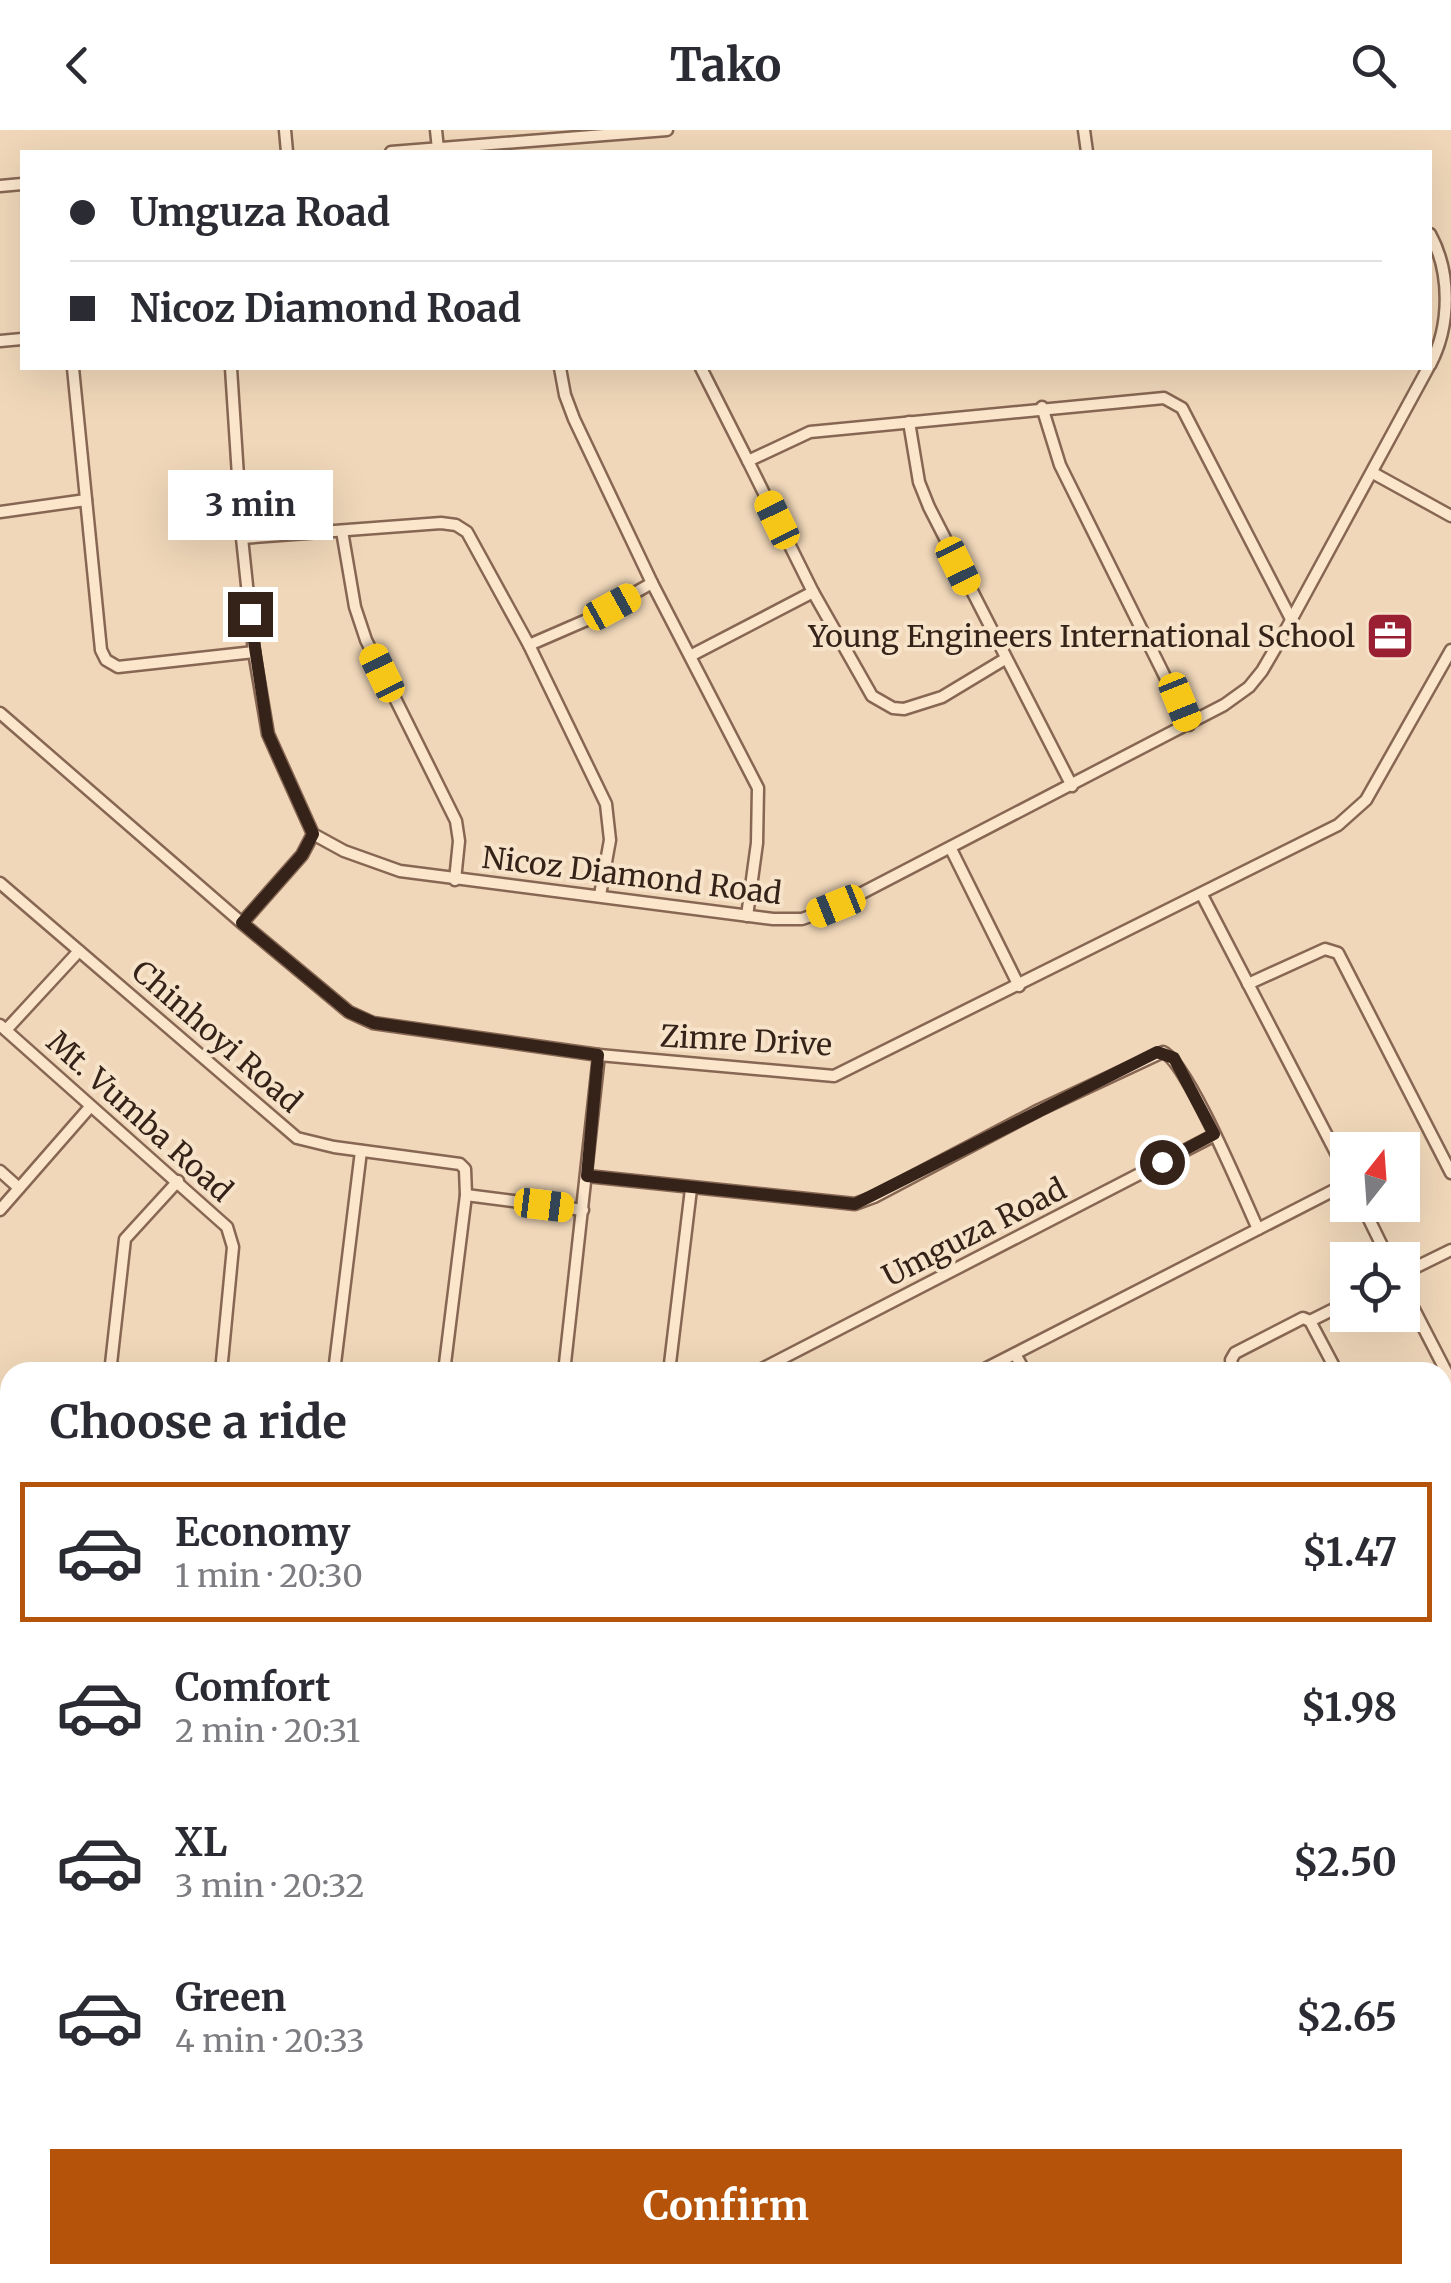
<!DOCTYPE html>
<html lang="en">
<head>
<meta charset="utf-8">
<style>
	body { margin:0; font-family:Merriweather,serif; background:#f7f7f7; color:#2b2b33; height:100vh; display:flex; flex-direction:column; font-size:38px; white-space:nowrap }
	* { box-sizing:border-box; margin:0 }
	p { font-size:32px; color:#7c7c81 }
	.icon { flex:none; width:55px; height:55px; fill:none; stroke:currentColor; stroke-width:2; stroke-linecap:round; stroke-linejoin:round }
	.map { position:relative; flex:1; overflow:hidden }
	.side { position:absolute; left:0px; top:1232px; width:1452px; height:922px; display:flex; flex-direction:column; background:#fff; border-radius:30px 30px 0 0; box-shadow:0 10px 40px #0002 }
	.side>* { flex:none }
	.guide { position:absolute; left:20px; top:20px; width:1412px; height:220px; border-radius:0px; box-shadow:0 10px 40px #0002; display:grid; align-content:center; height:220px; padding:0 50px; background:#fff }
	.needle { width:65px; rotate:17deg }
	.controls { position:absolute; left:1330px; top:1002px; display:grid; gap:20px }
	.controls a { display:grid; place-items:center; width:90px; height:90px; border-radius:0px; background:#fff; box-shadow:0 10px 40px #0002; font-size:50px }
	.end { position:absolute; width:45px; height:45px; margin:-22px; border:12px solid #352319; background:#fff; box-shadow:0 0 0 5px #fff }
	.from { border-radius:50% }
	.bubble { position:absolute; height:70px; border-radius:0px; background:#fff; box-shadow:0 10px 40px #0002; font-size:32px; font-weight:700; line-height:70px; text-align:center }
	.car { position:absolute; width:30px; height:60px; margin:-30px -15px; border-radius:12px; box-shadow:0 0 8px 2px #0007; background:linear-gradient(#f5c518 24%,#345 0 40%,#f5c518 0 76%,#345 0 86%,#f5c518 0) }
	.guide b { display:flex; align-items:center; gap:35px; height:95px; font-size:38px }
	.guide b+b { border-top:2px solid #e1e1e2 }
	.guide i { width:25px; height:25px; background:#2b2b33 }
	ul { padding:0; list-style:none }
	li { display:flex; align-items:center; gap:30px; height:140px; margin:0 20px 15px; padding:0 30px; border:5px solid transparent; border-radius:0px }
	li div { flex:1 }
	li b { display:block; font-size:38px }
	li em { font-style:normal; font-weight:700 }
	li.on { border-color:#b45309 }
	li>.icon { width:90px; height:90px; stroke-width:1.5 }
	h2 { padding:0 50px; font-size:45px; line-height:120px }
	.cta { display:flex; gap:20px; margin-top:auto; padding:20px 50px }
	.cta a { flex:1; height:115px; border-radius:0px; background:#b45309; color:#fff; font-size:40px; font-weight:700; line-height:115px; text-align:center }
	header { display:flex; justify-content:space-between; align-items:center; height:130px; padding:0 50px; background:#fff; font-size:45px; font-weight:700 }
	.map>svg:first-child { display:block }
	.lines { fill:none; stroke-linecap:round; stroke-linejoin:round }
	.street-casing { stroke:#876753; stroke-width:15 }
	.secondary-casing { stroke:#694837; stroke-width:19 }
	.street { stroke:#fbe6cc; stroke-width:10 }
	.secondary { stroke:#fbe6cc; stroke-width:14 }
	.route { stroke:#352319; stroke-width:12 }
	.labels { text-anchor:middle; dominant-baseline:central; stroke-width:8; stroke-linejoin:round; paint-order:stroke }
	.poi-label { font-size:30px; fill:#352319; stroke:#f7e3c9; text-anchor:end }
	.street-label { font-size:30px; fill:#352319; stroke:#f7e3c9 }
</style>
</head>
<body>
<header><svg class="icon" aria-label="back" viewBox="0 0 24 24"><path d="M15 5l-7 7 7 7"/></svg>Tako<svg class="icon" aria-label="search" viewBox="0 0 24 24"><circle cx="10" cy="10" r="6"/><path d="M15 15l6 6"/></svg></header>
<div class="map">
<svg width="1451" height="2153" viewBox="0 0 1451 2153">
	<rect width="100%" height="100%" fill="#f0d7b9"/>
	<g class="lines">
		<g class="street-casing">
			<g id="street">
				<polyline points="285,0 287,22"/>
				<polyline points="436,0 438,19"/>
				<polyline points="1084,0 1087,22"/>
				<polyline points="391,22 667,0"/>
				<polyline points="0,56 22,54"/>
				<path d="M1430,104C1451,142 1451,195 1430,235"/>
				<polyline points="0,211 22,209"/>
				<polyline points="73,238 101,520 106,530 118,537 254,522"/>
				<polyline points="231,238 242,408 254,522 268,604 313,704 344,721 400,741 773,789 802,789 835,777 1224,575 1249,557 1262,541 1283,505 1428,238"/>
				<polyline points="560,238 565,265 574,289 652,453 758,658 757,713 747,786"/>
				<polyline points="701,238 748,331"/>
				<polyline points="1042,277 1060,335 1189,595"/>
				<polyline points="909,292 919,352 929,377 1072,656"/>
				<polyline points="1373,343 1451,386"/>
				<polyline points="0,382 86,370"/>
				<polyline points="342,401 355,477 366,510 456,691 459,711 455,750"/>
				<polyline points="242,408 441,393 456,395 467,402 529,515 606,674 610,710 600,765"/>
				<polyline points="529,515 589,489 652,453"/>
				<polyline points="692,525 813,462"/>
				<polyline points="1005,529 942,567 904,579 893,578 872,566 813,462 748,331 810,302 1164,268 1182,278 1291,489"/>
				<polyline points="0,583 242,793 349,882 373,893 599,925 834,946 1338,695 1366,670 1451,520"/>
				<polyline points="951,719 1019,856"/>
				<polyline points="0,753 297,1008 334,1017 460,1034 465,1039 466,1065 444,1242"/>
				<polyline points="1202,765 1348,1046"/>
				<polyline points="242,793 302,725 313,704"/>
				<polyline points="1248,854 1325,819 1338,823 1451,1043"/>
				<polyline points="0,895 227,1097 233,1117 221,1242"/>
				<polyline points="6,900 79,821"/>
				<polyline points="0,1041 19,1058"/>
				<path d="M587,1046L855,1074L874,1067L1039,980L1163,922C1187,931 1244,1069 1258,1099"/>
				<polyline points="466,1065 583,1080"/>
				<polyline points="1362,1075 1389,1130"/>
				<polyline points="0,1080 90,977"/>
				<polyline points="1402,1144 1451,1120"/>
				<polyline points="1402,1156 1451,1251"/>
				<polyline points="1310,1191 1348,1172"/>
				<polyline points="1015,1224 1025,1242"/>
				<polyline points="130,1242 116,1239 111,1234 125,1109 178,1051"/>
				<polyline points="334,1242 361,1021"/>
				<polyline points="564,1242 599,925"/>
				<polyline points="669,1242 691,1059"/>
				<polyline points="756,1242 1215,1005"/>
				<polyline points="979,1242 1348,1053"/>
				<polyline points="1234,1242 1231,1230 1235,1223 1303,1188 1310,1191 1337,1242"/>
				<polyline points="0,1321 10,1307"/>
				<polyline points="0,1416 10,1422"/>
				<polyline points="1442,1449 1451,1465"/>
				<polyline points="1442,1516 1451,1512"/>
				<polyline points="0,1523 10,1529"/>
				<polyline points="0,1651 10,1657"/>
				<polyline points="1442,1673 1451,1690"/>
				<polyline points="1442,1776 1451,1771"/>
				<polyline points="0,1856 10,1864"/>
				<polyline points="1442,1897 1451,1893"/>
				<polyline points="0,2046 10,2055"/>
				<polyline points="1442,2060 1451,2056"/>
				<polyline points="118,2145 128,2153"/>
				<polyline points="355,2145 365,2153"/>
				<polyline points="743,2145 754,2153"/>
			</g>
		</g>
		<g class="secondary-casing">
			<g id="secondary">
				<polyline points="1442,1647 1451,1642"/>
				<polyline points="0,1694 10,1700"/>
				<polyline points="682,2145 694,2153"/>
				<polyline points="762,2153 767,2145"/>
			</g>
		</g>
		<use href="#street" class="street"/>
		<use href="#secondary" class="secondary"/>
	</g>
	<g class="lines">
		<polyline class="route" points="250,484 268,604 313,704 302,725 242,793 349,882 374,893 598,925 587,1046 855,1074 1157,922 1174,928 1214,1004 1162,1032"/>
	</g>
	<defs>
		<g id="office-square" transform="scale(2.5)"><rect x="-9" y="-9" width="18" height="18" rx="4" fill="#9a1f33" stroke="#f7e3c9"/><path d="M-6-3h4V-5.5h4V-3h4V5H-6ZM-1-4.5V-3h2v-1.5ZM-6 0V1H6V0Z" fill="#fff"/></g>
	</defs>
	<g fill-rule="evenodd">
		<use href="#office-square" x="1390" y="506"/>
	</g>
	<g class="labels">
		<g class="poi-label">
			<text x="1355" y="506">Young Engineers International School</text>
		</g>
		<g class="street-label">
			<text transform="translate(632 745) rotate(7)">Nicoz Diamond Road</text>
			<text transform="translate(217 906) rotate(41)">Chinhoyi Road</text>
			<text transform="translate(746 910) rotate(3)">Zimre Drive</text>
			<text transform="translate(140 986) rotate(42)">Mt. Vumba Road</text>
			<text transform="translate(974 1102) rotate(-27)">Umguza Road</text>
		</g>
	</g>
</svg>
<div class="controls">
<a><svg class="needle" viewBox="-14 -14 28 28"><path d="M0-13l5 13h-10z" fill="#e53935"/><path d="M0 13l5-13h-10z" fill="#7c7c81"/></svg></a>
<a><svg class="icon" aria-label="locate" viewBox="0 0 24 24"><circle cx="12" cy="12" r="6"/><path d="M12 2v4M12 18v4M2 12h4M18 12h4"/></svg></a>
</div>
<i class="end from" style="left:1162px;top:1032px"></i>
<i class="end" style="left:250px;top:484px"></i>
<div class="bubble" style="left:168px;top:340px;width:165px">3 min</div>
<i class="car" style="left:777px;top:390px;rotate:334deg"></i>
<i class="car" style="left:958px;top:436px;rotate:154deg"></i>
<i class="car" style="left:612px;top:477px;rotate:61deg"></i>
<i class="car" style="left:382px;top:543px;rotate:334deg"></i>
<i class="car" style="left:1180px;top:572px;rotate:158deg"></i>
<i class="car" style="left:836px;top:776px;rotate:248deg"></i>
<i class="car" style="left:544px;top:1075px;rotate:97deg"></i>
<div class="guide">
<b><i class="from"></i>Umguza Road</b>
<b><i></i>Nicoz Diamond Road</b>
</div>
<section class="side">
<h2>Choose a ride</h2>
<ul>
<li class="on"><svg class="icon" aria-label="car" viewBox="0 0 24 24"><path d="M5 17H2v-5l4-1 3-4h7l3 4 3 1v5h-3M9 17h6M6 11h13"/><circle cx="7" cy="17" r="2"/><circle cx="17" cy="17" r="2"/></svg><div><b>Economy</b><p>1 min · 20:30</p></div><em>$1.47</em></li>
<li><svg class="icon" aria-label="car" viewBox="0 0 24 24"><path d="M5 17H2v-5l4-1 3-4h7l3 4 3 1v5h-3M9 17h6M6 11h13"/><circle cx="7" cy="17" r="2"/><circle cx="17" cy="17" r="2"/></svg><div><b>Comfort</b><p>2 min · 20:31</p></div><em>$1.98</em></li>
<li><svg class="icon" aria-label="car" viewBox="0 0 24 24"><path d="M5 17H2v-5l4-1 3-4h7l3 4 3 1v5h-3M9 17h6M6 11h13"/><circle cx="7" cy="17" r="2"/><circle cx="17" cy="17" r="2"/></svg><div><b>XL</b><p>3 min · 20:32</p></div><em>$2.50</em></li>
<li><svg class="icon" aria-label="car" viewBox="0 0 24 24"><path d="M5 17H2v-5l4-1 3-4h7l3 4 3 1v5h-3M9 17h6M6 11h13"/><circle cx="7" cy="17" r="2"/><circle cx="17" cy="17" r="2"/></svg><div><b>Green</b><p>4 min · 20:33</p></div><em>$2.65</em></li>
</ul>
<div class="cta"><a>Confirm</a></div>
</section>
</div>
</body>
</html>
